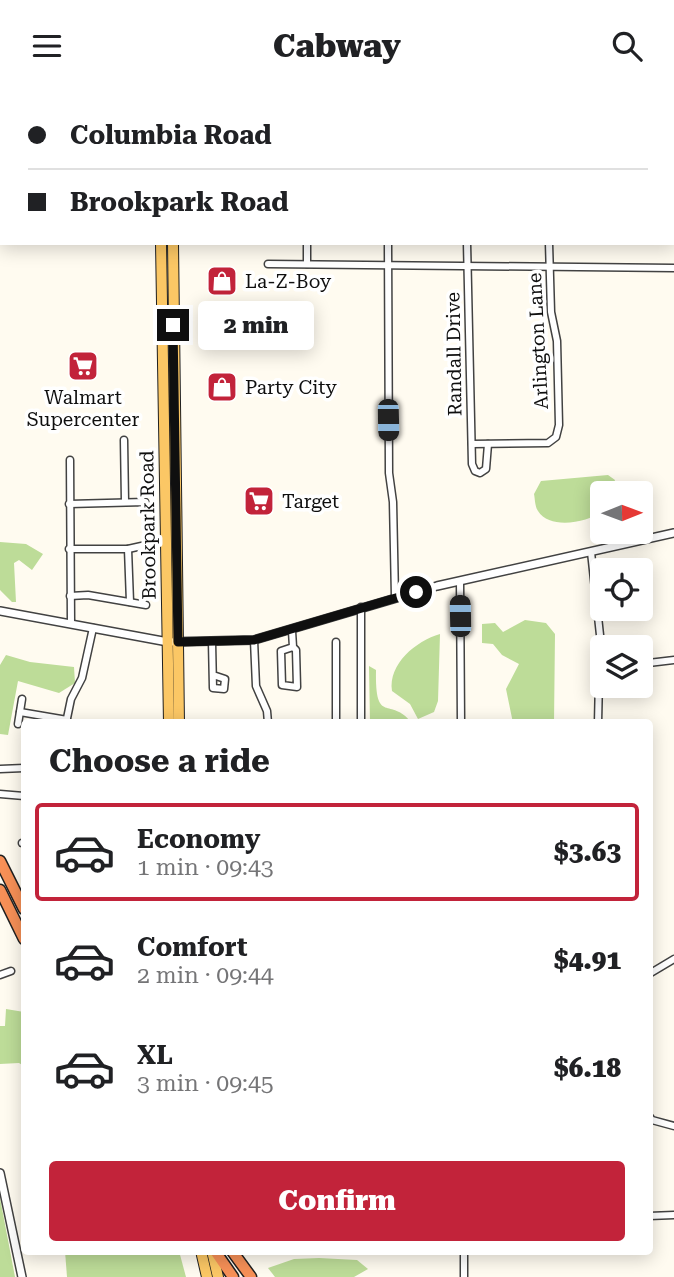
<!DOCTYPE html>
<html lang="en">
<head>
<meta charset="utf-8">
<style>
	body { margin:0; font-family:"Roboto Serif",serif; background:#f6f6f6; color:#202124; height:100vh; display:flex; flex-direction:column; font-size:26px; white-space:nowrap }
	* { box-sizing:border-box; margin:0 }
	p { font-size:23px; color:#757577 }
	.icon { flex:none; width:38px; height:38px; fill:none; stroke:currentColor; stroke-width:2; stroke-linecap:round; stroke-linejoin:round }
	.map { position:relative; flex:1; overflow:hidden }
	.sheet { position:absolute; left:21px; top:628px; width:632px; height:536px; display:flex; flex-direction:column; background:#fff; border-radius:7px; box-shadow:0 4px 18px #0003 }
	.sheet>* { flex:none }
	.top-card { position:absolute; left:0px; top:0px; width:676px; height:154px; box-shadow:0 4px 18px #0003; display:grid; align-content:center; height:154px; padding:0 28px; background:#fff }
	.needle { width:46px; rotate:89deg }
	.fabs { position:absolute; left:590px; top:390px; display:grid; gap:14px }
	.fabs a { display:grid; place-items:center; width:63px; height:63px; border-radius:7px; background:#fff; box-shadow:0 4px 18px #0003; font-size:35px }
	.end { position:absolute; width:32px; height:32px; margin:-16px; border:9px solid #0f0f0f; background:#fff; box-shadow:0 0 0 4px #fff }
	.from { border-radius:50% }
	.bubble { position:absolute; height:49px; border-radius:7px; background:#fff; box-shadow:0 4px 18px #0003; font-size:23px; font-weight:800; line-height:49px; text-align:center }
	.car { position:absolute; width:21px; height:42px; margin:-21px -10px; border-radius:9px; box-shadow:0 0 5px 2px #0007; background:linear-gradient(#222 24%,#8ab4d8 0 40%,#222 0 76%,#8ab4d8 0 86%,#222 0) }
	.top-card b { display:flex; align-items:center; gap:24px; height:66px; font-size:26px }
	.top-card b+b { border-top:2px solid #e0e0e0 }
	.top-card i { width:18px; height:18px; background:#202124 }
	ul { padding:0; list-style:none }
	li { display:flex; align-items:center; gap:21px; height:98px; margin:0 14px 10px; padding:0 14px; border:4px solid transparent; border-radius:7px }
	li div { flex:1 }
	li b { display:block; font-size:26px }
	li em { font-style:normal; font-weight:800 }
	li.active { border-color:#c2233a }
	li>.icon { width:63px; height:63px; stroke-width:1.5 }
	h2 { padding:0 28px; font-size:32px; line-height:84px }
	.cta { display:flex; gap:14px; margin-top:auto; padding:14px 28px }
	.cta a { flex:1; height:80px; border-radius:7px; background:#c2233a; color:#fff; font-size:28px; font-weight:800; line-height:80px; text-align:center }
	header { display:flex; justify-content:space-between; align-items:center; height:91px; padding:0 28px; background:#fff; font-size:32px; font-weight:800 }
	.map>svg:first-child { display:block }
	.forest { fill:#bddc98 }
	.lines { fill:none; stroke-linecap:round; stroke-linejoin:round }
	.minor-casing { stroke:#424242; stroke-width:9 }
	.tertiary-casing { stroke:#424242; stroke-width:10 }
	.primary-casing { stroke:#202020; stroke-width:12 }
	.motorway-casing { stroke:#202020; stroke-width:13 }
	.minor { stroke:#fff; stroke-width:6 }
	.tertiary { stroke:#fff; stroke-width:7 }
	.primary { stroke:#fbc765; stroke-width:10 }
	.motorway { stroke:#f79057; stroke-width:10 }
	.route { stroke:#0f0f0f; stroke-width:9 }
	.labels { text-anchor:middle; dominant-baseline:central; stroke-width:7; stroke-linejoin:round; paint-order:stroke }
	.poi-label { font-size:19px; fill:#0f0f0f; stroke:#fff; text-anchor:start }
	.street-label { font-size:19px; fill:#0f0f0f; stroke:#fff }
</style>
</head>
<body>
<header><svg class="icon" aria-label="menu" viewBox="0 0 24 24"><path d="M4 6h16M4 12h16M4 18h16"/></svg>Cabway<svg class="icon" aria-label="search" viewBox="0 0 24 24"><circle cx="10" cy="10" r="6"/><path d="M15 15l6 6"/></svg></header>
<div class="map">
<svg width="674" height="1186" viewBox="0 0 674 1186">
	<rect width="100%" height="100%" fill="#fffbf0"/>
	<g class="forest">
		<path d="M608,384L615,389L611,402H602V420C587,432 550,439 538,420C535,416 535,408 534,403L541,390Z"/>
		<polygon points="0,451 26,453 43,463 32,479 19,469 14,472 16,511 12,511 0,499"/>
		<polygon points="525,529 546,532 555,543 554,632 513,632 506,598 519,573 502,564 493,553 482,552 482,533 495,532 503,541"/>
		<path d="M440,543L438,610L434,621L418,628L410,613L392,600C388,573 416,550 440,543Z"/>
		<polygon points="6,564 30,571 74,576 75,592 59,602 18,590 8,644 0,643 0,574"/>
		<path d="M369,575L376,579C375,636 390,604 412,632H370Z"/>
		<polygon points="6,918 24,921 24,975 19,972 0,973 0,935 5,935"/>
		<polygon points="0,1107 15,1186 0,1186"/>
		<polygon points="65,1160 179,1160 186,1186 67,1186"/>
		<polygon points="319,1167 357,1169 368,1178 354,1186 275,1186 268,1177 294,1168"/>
	</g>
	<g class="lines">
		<g class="minor-casing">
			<g id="minor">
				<polyline points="307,152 307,173"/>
				<polyline points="388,152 389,382 393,411 395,506"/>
				<polyline points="467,152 472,373 475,380 480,382 486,378 488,353"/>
				<polyline points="268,173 674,177"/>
				<polyline points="124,349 125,411"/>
				<polyline points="472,353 548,352 556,346 559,334 557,250 551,221 549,152"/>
				<polyline points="70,369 71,532"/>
				<polyline points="69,413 145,411 147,416"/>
				<polyline points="69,458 128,458 130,511"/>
				<polyline points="128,458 146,454 147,447"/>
				<polyline points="591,461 600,544 598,632"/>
				<polyline points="460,490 461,632"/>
				<polyline points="70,505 88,504 146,514"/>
				<polyline points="361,516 361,632"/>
				<polyline points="292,540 293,556 296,559 297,596 282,594 281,560 293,556"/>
				<polyline points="254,549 256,595 267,620 268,632"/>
				<polyline points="212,551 213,597 224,598 225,588 213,584"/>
				<polyline points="336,551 336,632"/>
				<polyline points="640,573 674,569"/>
				<polyline points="20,621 67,629"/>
				<polyline points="66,632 71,608 82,587 93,537"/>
				<polyline points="18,633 22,608"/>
				<polyline points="0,678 24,677"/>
				<polyline points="0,703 24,705"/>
				<polyline points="22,752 24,752"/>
				<polyline points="649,883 674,868"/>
				<polyline points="0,884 11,880"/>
				<polyline points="649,1025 652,1029 674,1035"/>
				<polyline points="649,1125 674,1124"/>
				<polyline points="464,1186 464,1160"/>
			</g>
		</g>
		<g class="tertiary-casing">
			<g id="tertiary">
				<polyline points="0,520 168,551 254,549 437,495 674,442"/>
				<polyline points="0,1082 22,1186"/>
			</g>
		</g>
		<g class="primary-casing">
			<g id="primary">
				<polyline points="160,0 160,2"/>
				<polyline points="171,0 171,2"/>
				<polyline points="591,0 592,2"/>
				<polyline points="674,142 674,143"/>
				<polyline points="161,152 169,632"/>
				<polyline points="173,152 179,632"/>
				<polyline points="201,1160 207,1186"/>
				<polyline points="212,1160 218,1186"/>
			</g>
		</g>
		<g class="motorway-casing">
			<g id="motorway">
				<polyline points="0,770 24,818"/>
				<polyline points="0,799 24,848"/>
				<polyline points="215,1160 233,1186"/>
				<polyline points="232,1160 251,1186"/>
			</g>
		</g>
		<use href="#minor" class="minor"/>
		<use href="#tertiary" class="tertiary"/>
		<use href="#primary" class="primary"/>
		<use href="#motorway" class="motorway"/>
	</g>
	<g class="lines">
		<polyline class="route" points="173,234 178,551 254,549 416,501"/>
	</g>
	<defs>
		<g id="shop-square" transform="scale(1.575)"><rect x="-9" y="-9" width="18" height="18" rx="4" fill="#c2233a" stroke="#fff"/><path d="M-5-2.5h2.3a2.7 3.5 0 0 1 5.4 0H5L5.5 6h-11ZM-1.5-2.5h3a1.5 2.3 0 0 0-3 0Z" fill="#fff"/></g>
		<g id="supermarket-square" transform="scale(1.575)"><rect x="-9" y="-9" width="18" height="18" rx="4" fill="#c2233a" stroke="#fff"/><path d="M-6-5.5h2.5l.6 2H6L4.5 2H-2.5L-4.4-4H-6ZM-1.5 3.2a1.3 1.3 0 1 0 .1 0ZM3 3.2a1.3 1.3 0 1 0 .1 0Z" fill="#fff"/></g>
	</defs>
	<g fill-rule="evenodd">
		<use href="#shop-square" x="222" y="190"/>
		<use href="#supermarket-square" x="83" y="275"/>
		<use href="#shop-square" x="222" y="296"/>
		<use href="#supermarket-square" x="259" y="410"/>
	</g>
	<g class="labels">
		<g class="poi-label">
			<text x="245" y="190">La-Z-Boy</text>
			<text x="245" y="296">Party City</text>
			<text x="83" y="306" text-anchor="middle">Walmart<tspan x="83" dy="22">Supercenter</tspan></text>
			<text x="282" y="410">Target</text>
		</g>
		<g class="street-label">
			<text transform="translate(538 250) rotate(-93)">Arlington Lane</text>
			<text transform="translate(454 263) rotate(-91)">Randall Drive</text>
			<text transform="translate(148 434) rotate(-91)">Brookpark Road</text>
		</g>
	</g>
</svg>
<div class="fabs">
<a><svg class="needle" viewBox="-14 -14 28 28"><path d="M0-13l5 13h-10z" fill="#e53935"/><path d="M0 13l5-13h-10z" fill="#757577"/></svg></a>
<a><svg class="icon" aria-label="locate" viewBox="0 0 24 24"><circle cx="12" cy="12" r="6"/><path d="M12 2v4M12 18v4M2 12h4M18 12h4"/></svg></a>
<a><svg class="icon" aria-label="layers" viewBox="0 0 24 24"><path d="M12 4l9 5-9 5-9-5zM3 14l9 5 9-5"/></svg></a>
</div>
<i class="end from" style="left:416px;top:501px"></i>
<i class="end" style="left:173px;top:234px"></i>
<div class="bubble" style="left:198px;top:210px;width:116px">2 min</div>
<i class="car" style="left:388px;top:329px;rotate:179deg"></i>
<i class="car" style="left:460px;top:525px;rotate:359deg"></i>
<div class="top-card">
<b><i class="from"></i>Columbia Road</b>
<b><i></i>Brookpark Road</b>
</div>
<section class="sheet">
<h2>Choose a ride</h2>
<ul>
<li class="active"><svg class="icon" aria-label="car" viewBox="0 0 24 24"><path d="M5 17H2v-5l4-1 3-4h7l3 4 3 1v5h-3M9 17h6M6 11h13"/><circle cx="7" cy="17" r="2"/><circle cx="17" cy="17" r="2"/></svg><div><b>Economy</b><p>1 min · 09:43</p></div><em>$3.63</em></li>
<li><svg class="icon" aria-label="car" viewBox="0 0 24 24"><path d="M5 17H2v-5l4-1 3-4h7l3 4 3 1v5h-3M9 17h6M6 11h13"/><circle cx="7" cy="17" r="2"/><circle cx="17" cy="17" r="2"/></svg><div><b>Comfort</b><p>2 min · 09:44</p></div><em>$4.91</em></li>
<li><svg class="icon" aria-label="car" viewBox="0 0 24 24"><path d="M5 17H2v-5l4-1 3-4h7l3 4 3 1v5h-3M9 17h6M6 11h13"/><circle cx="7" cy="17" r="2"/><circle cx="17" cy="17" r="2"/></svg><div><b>XL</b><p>3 min · 09:45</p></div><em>$6.18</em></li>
</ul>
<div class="cta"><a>Confirm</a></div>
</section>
</div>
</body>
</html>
